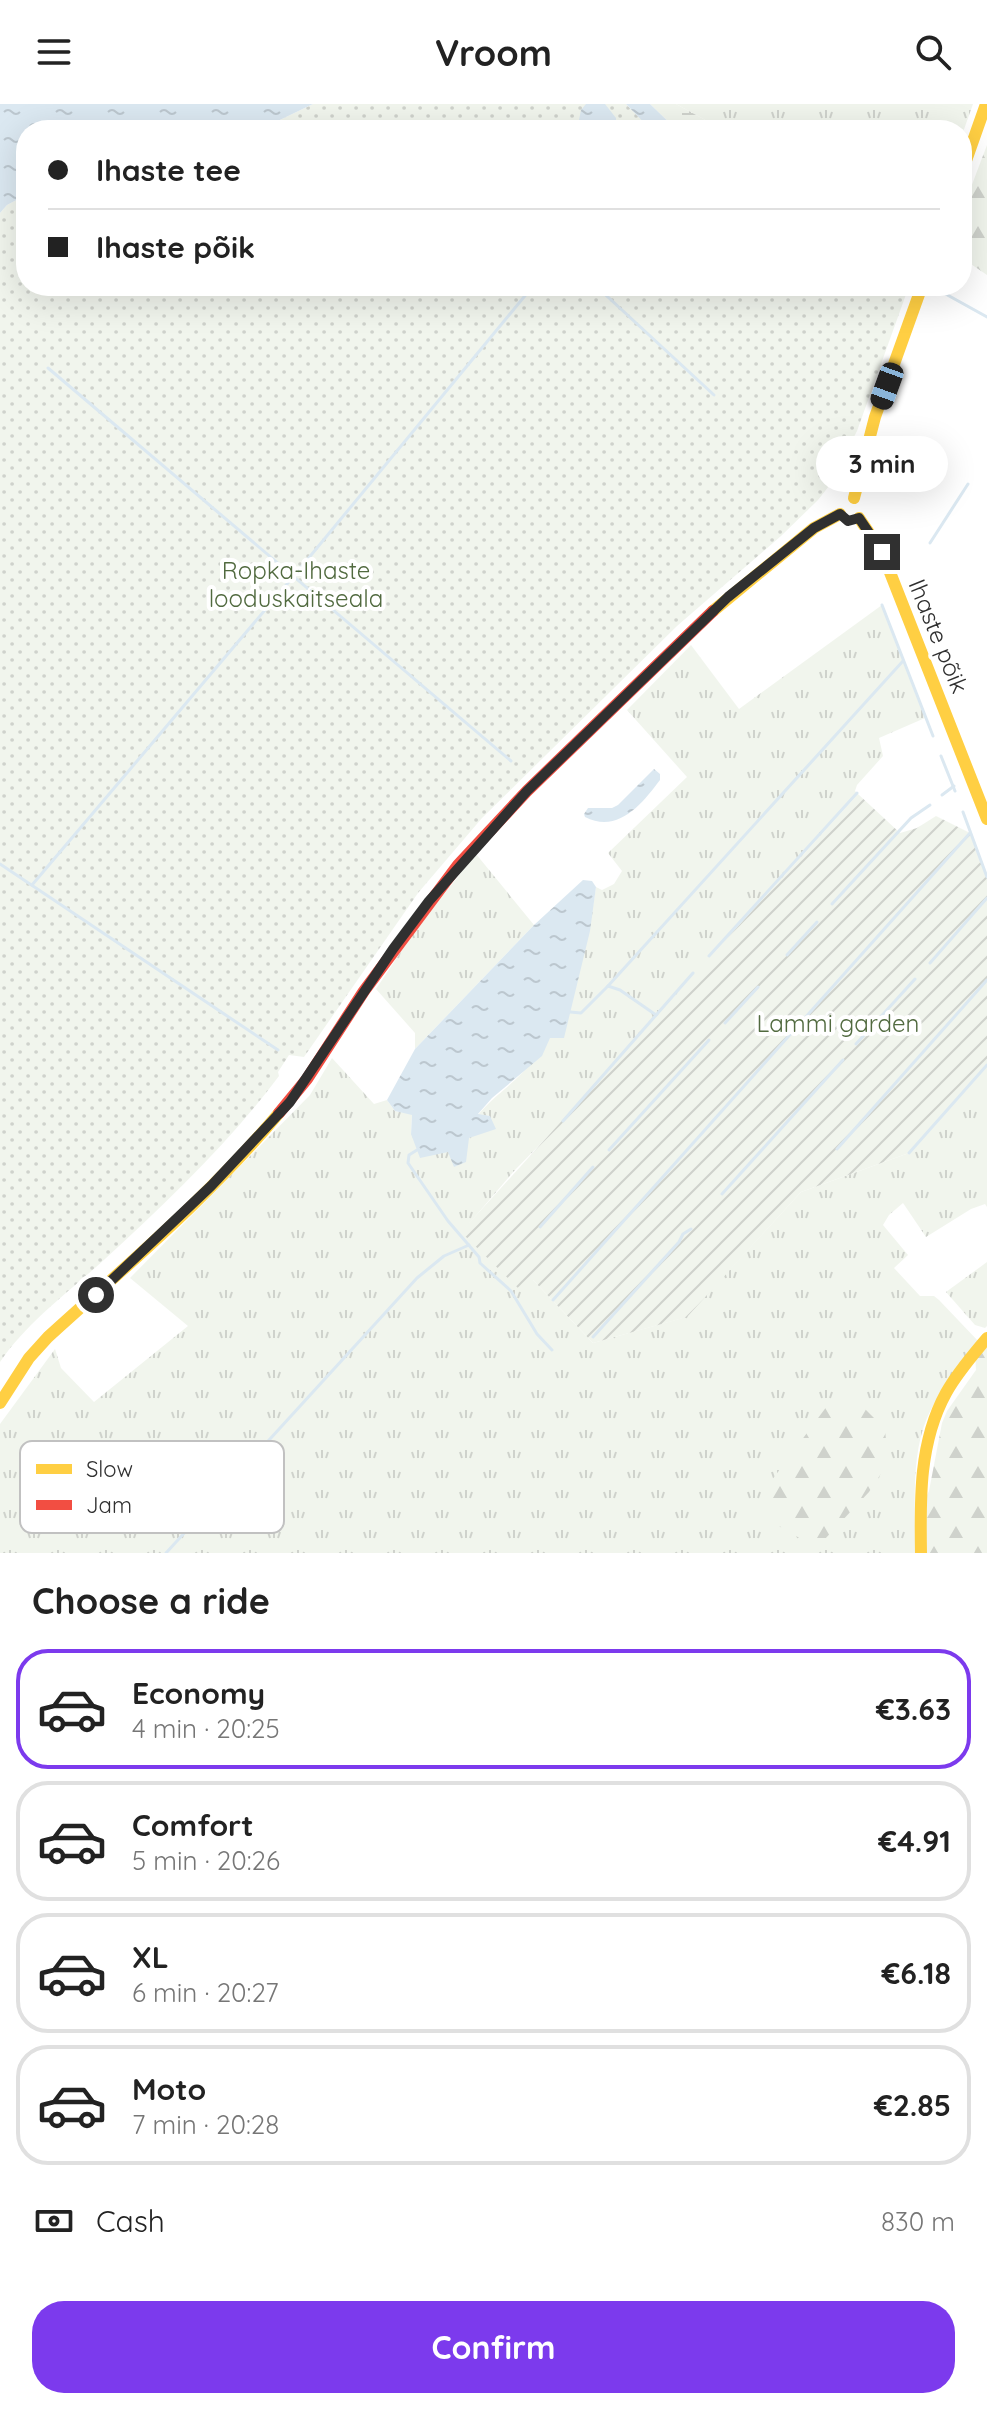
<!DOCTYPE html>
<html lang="en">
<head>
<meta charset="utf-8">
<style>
	body { margin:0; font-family:Quicksand,sans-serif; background:#f2f2f2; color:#222; height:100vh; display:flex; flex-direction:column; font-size:30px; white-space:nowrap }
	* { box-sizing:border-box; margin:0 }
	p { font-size:26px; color:#767676 }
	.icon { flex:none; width:44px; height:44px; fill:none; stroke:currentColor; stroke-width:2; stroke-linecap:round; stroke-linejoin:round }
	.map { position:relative; height:1449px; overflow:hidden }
	.drawer { display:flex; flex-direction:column; background:#fff; flex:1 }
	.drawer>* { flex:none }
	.top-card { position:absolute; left:16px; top:16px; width:956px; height:176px; border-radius:32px; box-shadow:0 8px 32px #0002; display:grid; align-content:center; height:176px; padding:0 32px; background:#fff }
	.end { position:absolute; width:36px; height:36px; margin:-18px; border:10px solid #303030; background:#fff; box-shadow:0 0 0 4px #fff }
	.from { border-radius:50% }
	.bubble { position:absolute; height:56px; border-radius:28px; background:#fff; box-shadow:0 8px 32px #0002; font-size:26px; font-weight:700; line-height:56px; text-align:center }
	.car { position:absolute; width:24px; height:48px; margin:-24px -12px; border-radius:10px; box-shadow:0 0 6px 2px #0007; background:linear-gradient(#222 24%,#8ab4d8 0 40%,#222 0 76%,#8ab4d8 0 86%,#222 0) }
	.top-card b { display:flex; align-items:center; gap:28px; height:76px; font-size:30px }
	.top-card b+b { border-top:2px solid #e0e0e0 }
	.top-card i { width:20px; height:20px; background:#222 }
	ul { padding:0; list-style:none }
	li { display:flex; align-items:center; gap:24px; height:120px; margin:0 16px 12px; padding:0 16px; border:4px solid #e0e0e0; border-radius:32px }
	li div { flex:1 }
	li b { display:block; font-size:30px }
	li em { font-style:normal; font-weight:700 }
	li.current { border-color:#7c3aed }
	li>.icon { width:72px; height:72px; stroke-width:1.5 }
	h2 { padding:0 32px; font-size:36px; line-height:96px }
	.pay { display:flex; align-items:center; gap:20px; height:88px; padding:0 32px; font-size:30px }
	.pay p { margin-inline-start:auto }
	.primary-button { display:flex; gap:16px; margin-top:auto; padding:16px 32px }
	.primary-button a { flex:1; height:92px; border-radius:32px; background:#7c3aed; color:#fff; font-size:32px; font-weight:700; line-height:92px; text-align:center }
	header { display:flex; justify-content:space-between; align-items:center; height:104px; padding:0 32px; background:#fff; font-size:36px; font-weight:700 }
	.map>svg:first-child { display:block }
	.grass { fill:url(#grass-tufts) }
	.forest { fill:url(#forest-firs) }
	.wetland { fill:url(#wetland-marsh) }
	.park { fill:url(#park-dots) }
	.garden { fill:url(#garden-furrows) }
	.water { fill:url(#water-ripples) }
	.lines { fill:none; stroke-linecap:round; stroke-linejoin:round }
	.stream { stroke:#dbe8f1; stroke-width:3 }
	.slow { stroke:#ffcf43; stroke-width:12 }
	.jam { stroke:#f24e42; stroke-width:12 }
	.route { stroke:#303030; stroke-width:10 }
	.labels { text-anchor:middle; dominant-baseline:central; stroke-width:8; stroke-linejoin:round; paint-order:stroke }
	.park-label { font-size:24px; fill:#516a3f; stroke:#fff }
	.street-label { font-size:24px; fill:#303030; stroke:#fff }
	.key { fill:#fff; stroke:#c1c1c1; stroke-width:2 }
	.key-label { font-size:22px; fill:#303030 }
</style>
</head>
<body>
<header><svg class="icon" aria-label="menu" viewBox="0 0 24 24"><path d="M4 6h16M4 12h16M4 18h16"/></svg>Vroom<svg class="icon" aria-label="search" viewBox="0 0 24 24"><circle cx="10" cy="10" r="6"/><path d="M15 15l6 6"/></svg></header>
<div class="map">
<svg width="987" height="1449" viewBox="0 0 987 1449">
	<defs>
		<pattern id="grass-tufts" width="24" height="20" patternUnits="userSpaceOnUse" patternTransform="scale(2)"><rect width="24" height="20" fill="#f1f5ed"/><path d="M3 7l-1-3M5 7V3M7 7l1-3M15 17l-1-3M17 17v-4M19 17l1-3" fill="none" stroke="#cfd2cc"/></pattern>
		<pattern id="forest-firs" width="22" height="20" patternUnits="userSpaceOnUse" patternTransform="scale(2)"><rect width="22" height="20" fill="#f1f5ed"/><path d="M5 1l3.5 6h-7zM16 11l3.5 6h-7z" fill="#cfd2cc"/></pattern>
		<pattern id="wetland-marsh" width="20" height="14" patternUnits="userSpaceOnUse" patternTransform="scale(2)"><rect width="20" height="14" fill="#f1f5ed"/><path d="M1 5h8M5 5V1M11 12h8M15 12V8" fill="none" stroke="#cfd2cc"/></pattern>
		<pattern id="park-dots" width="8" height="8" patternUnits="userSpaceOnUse" patternTransform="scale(2)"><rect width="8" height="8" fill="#f1f5ed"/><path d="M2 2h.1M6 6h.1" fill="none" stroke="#cfd2cc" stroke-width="1.8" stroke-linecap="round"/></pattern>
		<pattern id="garden-furrows" width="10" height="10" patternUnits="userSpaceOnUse" patternTransform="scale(2)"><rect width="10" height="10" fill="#f1f5ed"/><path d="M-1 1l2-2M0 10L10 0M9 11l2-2" fill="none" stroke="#cfd2cc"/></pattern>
		<pattern id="water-ripples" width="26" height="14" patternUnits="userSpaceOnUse" patternTransform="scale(2)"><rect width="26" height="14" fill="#dbe8f1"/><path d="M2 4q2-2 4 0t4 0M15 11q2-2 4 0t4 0" fill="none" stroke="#bcc7cf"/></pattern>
	</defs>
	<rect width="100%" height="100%" fill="#fff"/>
	<g class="grass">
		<polygon points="676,0 973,0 962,31 962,26 710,26 709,18"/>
		<path d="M882,501L925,614L879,634L883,652L857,681L855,687L858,690L563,1017L514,1067L462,1128L533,1176L593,1239L686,1213L801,1088L909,1049L987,961V1103L985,1100L971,1105L926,1133L903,1099L889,1111L883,1121L908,1151L894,1164L920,1192H934L939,1196L979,1238C960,1262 939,1286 927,1314C910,1354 916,1406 915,1449H0V1320L55,1245L61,1264L94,1298L188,1222L130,1174L310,991L332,954L374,1000L387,996L395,1007L412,1010L411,1030L469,1034L490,1012L478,1011C491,995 508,984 522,969C569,918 586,850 596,783L602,786L614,780L622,767L608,749L687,673L627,606L691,541L739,605Z"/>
		<polygon points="476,750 534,821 415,945 415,929 376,885 416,825"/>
		<polygon points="987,1158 987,1222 985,1224 975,1221 946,1188"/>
	</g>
	<g class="forest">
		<polygon points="987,41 987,171 962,154 962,107"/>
		<polygon points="987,1234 987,1449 921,1449 920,1406 929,1387 942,1319 947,1307 976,1266 975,1249"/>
		<polygon points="830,1298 862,1302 885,1325 888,1359 869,1388 824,1436 803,1436 770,1417 769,1380"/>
	</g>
	<polygon class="wetland" points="650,0 676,0 709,18 710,26 677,26"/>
	<g class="park">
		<polygon points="313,0 626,0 651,26 259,26"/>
		<path d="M26,91V182H909L857,327L829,382L818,396L781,432L677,522L482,714L418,789L304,953L289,951L278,968L279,972C229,1039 167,1098 105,1155C70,1187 27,1218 0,1258V109L7,101Z"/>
	</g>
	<polygon class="garden" points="858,690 900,729 917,724 936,712 970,729 987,773 987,961 909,1049 801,1088 687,1213 593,1239 533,1176 518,1184 461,1128"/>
	<g class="water">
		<polygon points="0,0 313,0 259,26 26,26 26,91 7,101 0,109"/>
		<polygon points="586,0 605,0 616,14 616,26 577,26 581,6"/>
		<polygon points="626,0 650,0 677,26 651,26"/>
		<path d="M654,665L660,670V676C642,700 618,730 585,713L584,710L588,704H612L618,701Z"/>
		<polygon points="583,776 592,777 596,783 590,827 564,934 550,934 542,952 492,994 478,1010 490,1012 496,1025 469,1034 466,1058 454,1063 448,1048 420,1054 411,1030 412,1011 395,1007 387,996 415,945 534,821"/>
	</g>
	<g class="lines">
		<g class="stream">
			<polyline points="596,182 714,291"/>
			<polyline points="933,183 987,213"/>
			<polyline points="48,264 511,657"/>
			<polyline points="930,439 968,380"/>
			<polyline points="882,501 933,632"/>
			<polyline points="941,652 955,687"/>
			<polyline points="942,691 954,682"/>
			<polyline points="963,708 987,773"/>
			<polyline points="0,760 278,946"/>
			<polyline points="32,781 293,473 533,182"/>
			<polyline points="832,800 911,714 930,701"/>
			<polyline points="787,851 817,818"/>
			<polyline points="709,852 857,689"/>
			<polyline points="930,859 987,794"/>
			<polyline points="608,882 903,557"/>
			<polyline points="570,908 581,909 608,882 620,886 656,911"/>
			<polyline points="725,919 758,883"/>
			<polyline points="856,940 915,875"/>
			<polyline points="563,1017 693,869"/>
			<polyline points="837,1045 987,876"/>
			<polyline points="417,1046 409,1051 408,1059 448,1117 479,1153 480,1159 511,1187 537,1230 552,1246"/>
			<polyline points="609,1046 709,936"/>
			<polyline points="909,1049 987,961"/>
			<polyline points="722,1090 843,956"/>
			<polyline points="540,1123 593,1063"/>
			<polyline points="553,1196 970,729"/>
			<polyline points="593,1233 679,1138 683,1130 691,1125"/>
			<polyline points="166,1449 417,1174 444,1152 469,1141"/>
		</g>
		<g class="slow">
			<polyline points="962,68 986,0"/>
			<polyline points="854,394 875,313 922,182"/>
			<polyline points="859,414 882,448 987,715"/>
			<polyline points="713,507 814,424 840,410"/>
			<path d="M0,1299L29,1254L48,1233C127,1161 211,1091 279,1009"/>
			<path d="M921,1449C920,1395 919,1338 946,1289C957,1269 972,1252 987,1234"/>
		</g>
		<polyline class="jam" points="279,1009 307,975 364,887 458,761 527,687 713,507"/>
	</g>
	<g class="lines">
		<polyline class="route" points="96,1191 211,1082 290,998 393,845 429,797 527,687 728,493 814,424 840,410 848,417 859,414 882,448"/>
	</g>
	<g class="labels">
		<g class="park-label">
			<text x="296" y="466">Ropka-Ihaste<tspan x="296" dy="28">looduskaitseala</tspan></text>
			<text x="838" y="919">Lammi garden</text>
		</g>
		<g class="street-label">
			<text transform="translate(939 532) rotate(68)">Ihaste põik</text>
		</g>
	</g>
	<rect x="20" y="1337" width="264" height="92" rx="12" class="key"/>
	<rect x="36" y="1360" width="36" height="10" fill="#ffcf43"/>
	<rect x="36" y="1396" width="36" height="10" fill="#f24e42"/>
	<g class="key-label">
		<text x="86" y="1373">Slow</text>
		<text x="86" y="1409">Jam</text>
	</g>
</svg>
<i class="end from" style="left:96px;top:1191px"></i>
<i class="end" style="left:882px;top:448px"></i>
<div class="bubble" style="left:816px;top:332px;width:132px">3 min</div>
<i class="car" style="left:887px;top:282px;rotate:200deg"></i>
<div class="top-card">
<b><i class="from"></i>Ihaste tee</b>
<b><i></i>Ihaste põik</b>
</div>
</div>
<section class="drawer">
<h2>Choose a ride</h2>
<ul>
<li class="current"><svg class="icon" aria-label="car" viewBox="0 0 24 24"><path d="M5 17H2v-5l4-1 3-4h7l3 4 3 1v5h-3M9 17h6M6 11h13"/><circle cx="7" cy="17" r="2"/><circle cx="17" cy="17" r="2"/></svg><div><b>Economy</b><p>4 min · 20:25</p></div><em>€3.63</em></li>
<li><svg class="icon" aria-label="car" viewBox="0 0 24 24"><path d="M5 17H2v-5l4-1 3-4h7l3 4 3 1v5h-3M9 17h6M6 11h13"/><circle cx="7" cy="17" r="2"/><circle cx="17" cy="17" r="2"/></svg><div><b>Comfort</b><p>5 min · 20:26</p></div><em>€4.91</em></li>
<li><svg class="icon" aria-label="car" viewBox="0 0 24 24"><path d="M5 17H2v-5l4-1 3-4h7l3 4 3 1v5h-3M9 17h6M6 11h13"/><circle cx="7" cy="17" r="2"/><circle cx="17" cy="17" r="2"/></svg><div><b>XL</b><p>6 min · 20:27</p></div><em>€6.18</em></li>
<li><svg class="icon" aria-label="car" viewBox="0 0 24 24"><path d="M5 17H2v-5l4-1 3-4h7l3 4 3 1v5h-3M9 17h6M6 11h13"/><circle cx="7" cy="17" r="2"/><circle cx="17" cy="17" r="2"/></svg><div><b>Moto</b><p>7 min · 20:28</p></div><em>€2.85</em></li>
</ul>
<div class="pay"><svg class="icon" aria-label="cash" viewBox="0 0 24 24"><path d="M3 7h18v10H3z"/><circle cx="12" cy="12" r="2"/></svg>Cash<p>830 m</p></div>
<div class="primary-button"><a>Confirm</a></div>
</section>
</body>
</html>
